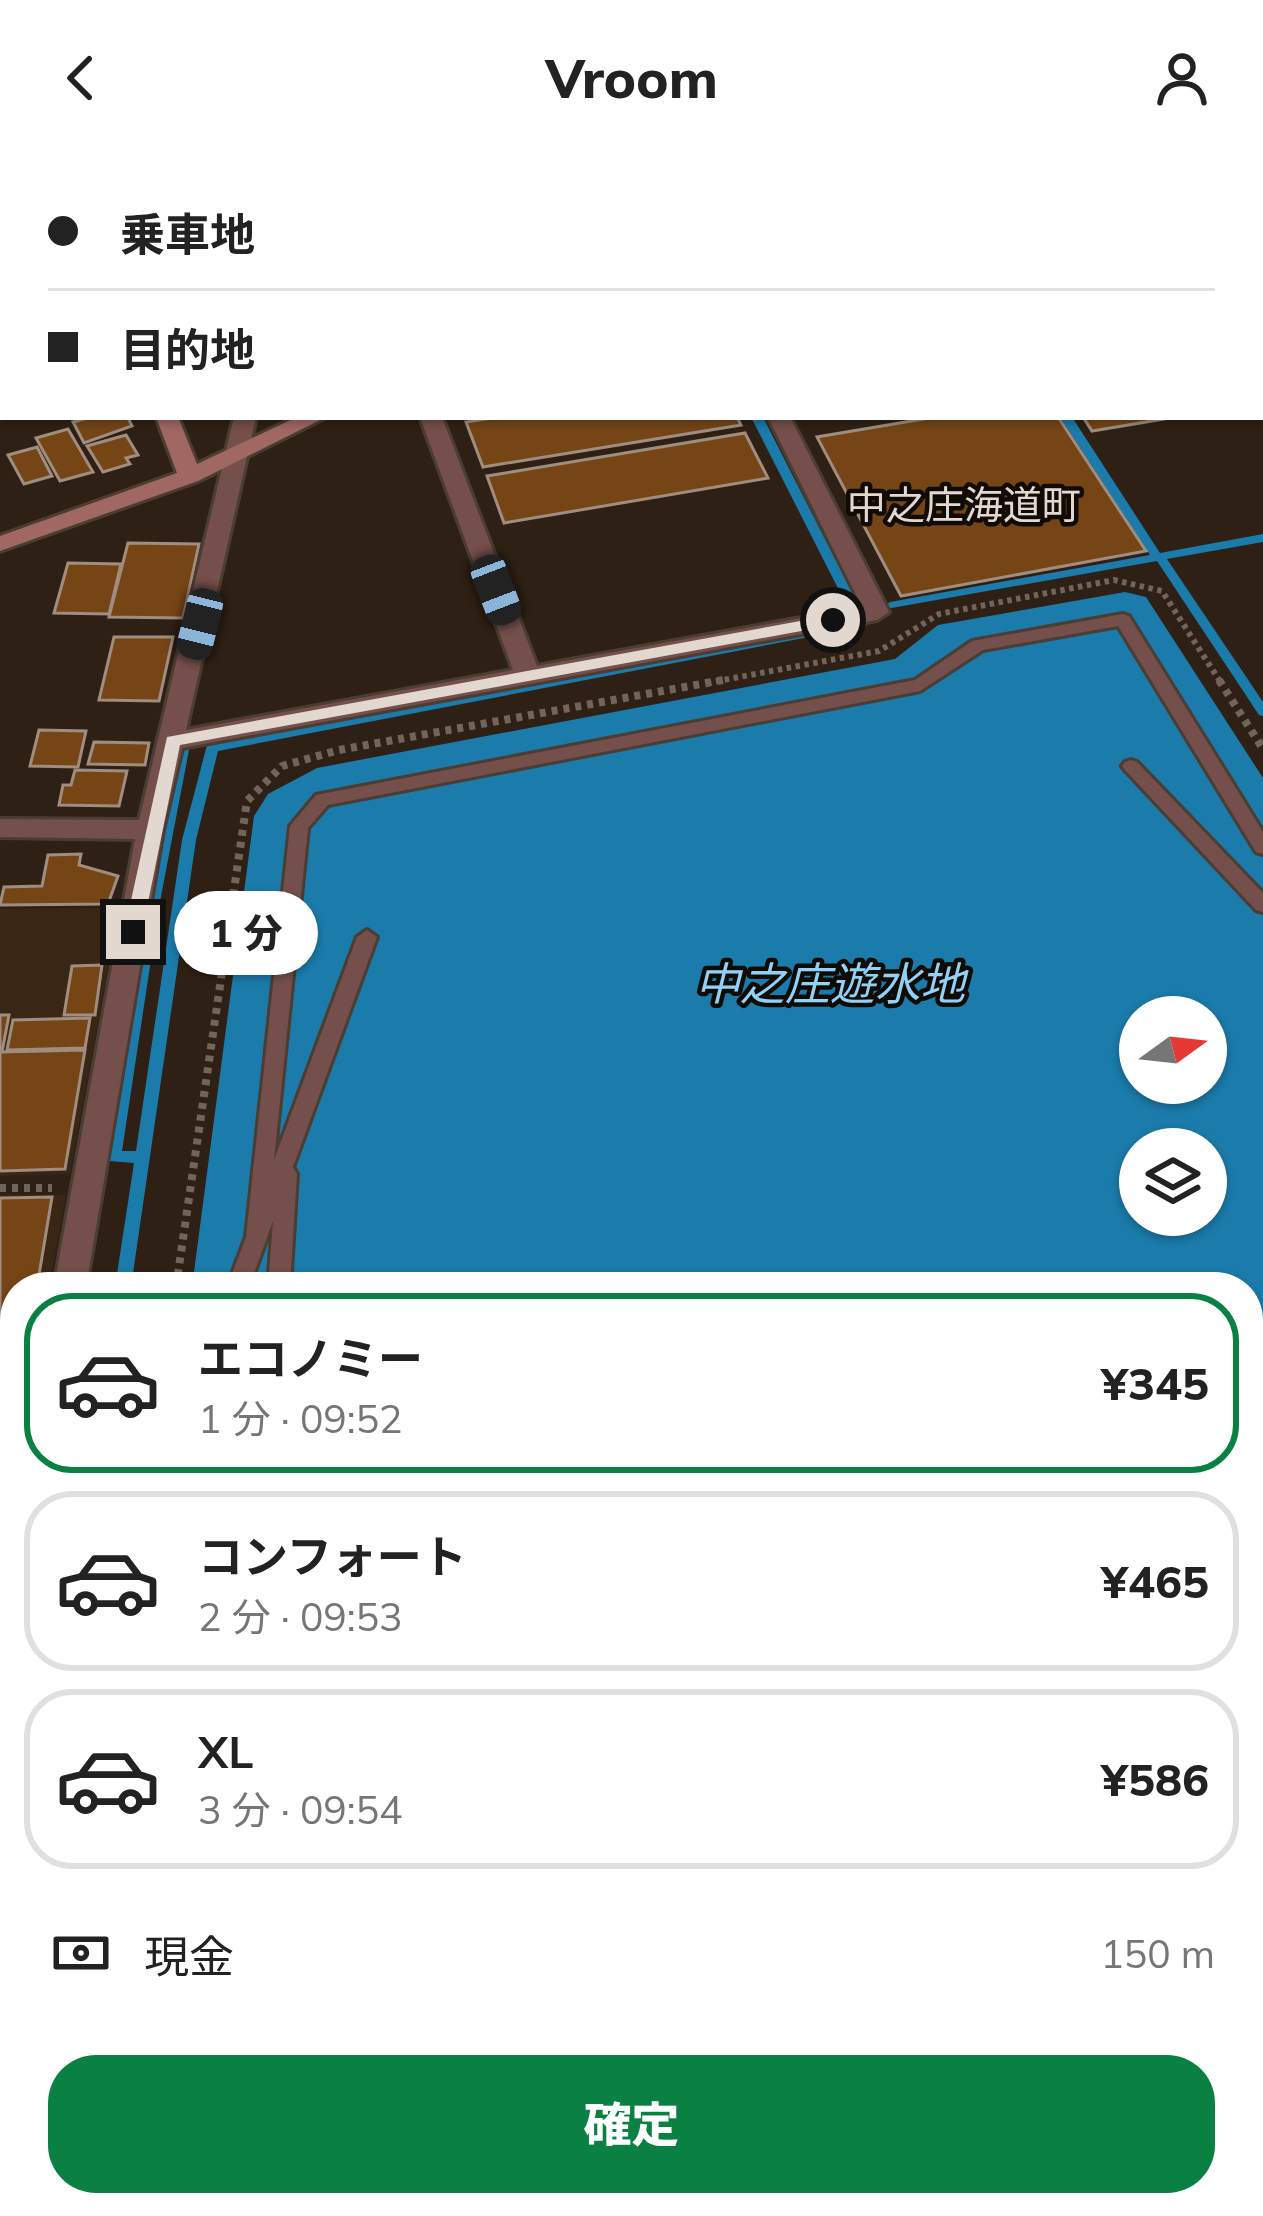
<!DOCTYPE html>
<html lang="ja">
<head>
<meta charset="utf-8">
<style>
	body { margin:0; font-family:Mulish,"Noto Sans JP",sans-serif; background:#f2f2f2; color:#222; height:100vh; display:flex; flex-direction:column; font-size:45px; white-space:nowrap }
	* { box-sizing:border-box; margin:0 }
	p { font-size:39px; color:#767676 }
	.icon { flex:none; width:66px; height:66px; fill:none; stroke:currentColor; stroke-width:2; stroke-linecap:round; stroke-linejoin:round }
	.map { position:relative; flex:1; overflow:hidden }
	.sheet { position:absolute; left:0px; top:1116px; width:1263px; height:945px; display:flex; flex-direction:column; background:#fff; border-radius:48px 48px 0 0; box-shadow:0 3px 9px #0004 }
	.sheet>* { flex:none }
	.guide { position:absolute; left:0px; top:0px; width:1263px; height:264px; box-shadow:0 3px 9px #0004; display:grid; align-content:center; height:264px; padding:0 48px; background:#fff }
	.needle { width:78px; rotate:75deg }
	.controls { position:absolute; left:1119px; top:840px; display:grid; gap:24px }
	.controls a { display:grid; place-items:center; width:108px; height:108px; border-radius:50%; background:#fff; box-shadow:0 3px 9px #0004; font-size:60px }
	.end { position:absolute; width:54px; height:54px; margin:-27px; border:15px solid #e2d8d0; background:#111; box-shadow:0 0 0 6px #111 }
	.from { border-radius:50% }
	.bubble { position:absolute; height:84px; border-radius:42px; background:#fff; box-shadow:0 3px 9px #0004; font-size:39px; font-weight:800; line-height:84px; text-align:center }
	.car { position:absolute; width:36px; height:72px; margin:-36px -18px; border-radius:15px; box-shadow:0 0 9px 3px #0007; background:linear-gradient(#222 24%,#8ab4d8 0 40%,#222 0 76%,#8ab4d8 0 86%,#222 0) }
	.guide b { display:flex; align-items:center; gap:42px; height:114px; font-size:45px }
	.guide b+b { border-top:3px solid #e0e0e0 }
	.guide i { width:30px; height:30px; background:#222 }
	ul { padding:21px 0 0; list-style:none }
	li { display:flex; align-items:center; gap:36px; height:180px; margin:0 24px 18px; padding:0 24px; border:6px solid #e0e0e0; border-radius:48px }
	li div { flex:1 }
	li b { display:block; font-size:45px }
	li em { font-style:normal; font-weight:800 }
	li.active { border-color:#0b8043 }
	li>.icon { width:108px; height:108px; stroke-width:1.5 }
	.pay { display:flex; align-items:center; gap:30px; height:132px; padding:0 48px; font-size:45px }
	.pay p { margin-inline-start:auto }
	.action { display:flex; gap:24px; margin-top:auto; padding:24px 48px }
	.action a { flex:1; height:138px; border-radius:48px; background:#0b8043; color:#fff; font-size:48px; font-weight:800; line-height:138px; text-align:center }
	header { display:flex; justify-content:space-between; align-items:center; height:156px; padding:0 48px; background:#fff; font-size:54px; font-weight:800 }
	.map>svg:first-child { display:block }
	.built { fill:#3a2615 }
	.water { fill:#1b7baa; fill-rule:evenodd }
	.lines { fill:none; stroke-linecap:round; stroke-linejoin:round }
	.stream { fill:#1b7baa; fill-rule:evenodd }
	.building { fill:#754516; stroke:#a08d7f; stroke-width:3 }
	.lane-casing { stroke:#4b3d32; stroke-width:6 }
	.street-casing { stroke:#4b3d32; stroke-width:6 }
	.secondary-casing { stroke:#4b3d32; stroke-width:6 }
	.path-far2 { stroke:#71645a; stroke-width:6; stroke-dasharray:4.5 4.5; stroke-linecap:butt }
	.path-far1 { stroke:#71645a; stroke-width:8; stroke-dasharray:6 6; stroke-linecap:butt }
	.path { stroke:#71645a; stroke-width:9; stroke-dasharray:8 8; stroke-linecap:butt }
	.lane { fill:#744f4c; fill-rule:evenodd }
	.street { fill:#744f4c; fill-rule:evenodd }
	.secondary { fill:#a16763; fill-rule:evenodd }
	.route { fill:#e2d8d0 }
	.labels { text-anchor:middle; dominant-baseline:central; stroke-width:9; stroke-linejoin:round; paint-order:stroke }
	.far-quarter-label { font-size:39px; fill:#e2d8d0; stroke:#110b06 }
	.water-label { font-size:45px; font-style:italic; fill:#91d0f7; stroke:#110b06 }
</style>
</head>
<body>
<header><svg class="icon" aria-label="back" viewBox="0 0 24 24"><path d="M15 5l-7 7 7 7"/></svg>Vroom<svg class="icon" aria-label="person" viewBox="0 0 24 24"><circle cx="12" cy="8" r="4"/><path d="M4 21q1-7 8-7t8 7"/></svg></header>
<div class="map">
<svg width="1263" height="2060" viewBox="0 0 1263 2060">
	<rect width="100%" height="100%" fill="#2e2014"/>
	<g class="built">
		<polygon points="119,752 70,1018 0,1020 0,753"/>
		<polygon points="0,1039 66,1039 49,1131 15,1131 15,1565 10,1570 0,1569"/>
	</g>
	<g class="water">
		<path d="M1125,436L1146,441L1263,622V1242L1248,1255V1131H192L254,660L268,638L317,612L895,503L938,469ZM1140,861H1206V927H1140ZM1140,993H1206V1059H1140Z"/>
		<polygon points="1263,1374 1263,1542 1248,1557 1248,1388"/>
		<polygon points="0,1681 15,1682 15,1820 0,1819"/>
		<polygon points="1263,1782 1263,2060 286,2060 291,2046 1248,2046 1248,1793"/>
	</g>
	<g class="lines">
		<g class="stream">
			<polygon points="608,0 618,0 621,3 611,3"/>
			<polygon points="751,261 763,261 860,452 858,455 854,456 848,452"/>
			<polygon points="1060,261 1072,261 1160,397 1263,378 1263,386 1167,403 1263,546 1263,560 1259,559 1157,405 886,453 884,450 890,446 1150,399"/>
			<polygon points="862,463 868,467 866,470 218,595 196,684 131,1131 115,1131 134,1007 109,1005 107,1001 145,751 178,591 183,590 189,594 159,751 122,995 136,995 182,684 207,589"/>
		</g>
	</g>
	<g class="building">
		<polygon points="91,261 128,262 132,270 84,287 73,266"/>
		<polygon points="499,261 737,261 741,269 483,311 466,266"/>
		<polygon points="935,261 1058,261 1146,395 901,440 817,281"/>
		<polygon points="1083,261 1176,261 1092,275"/>
		<polygon points="68,273 93,316 60,325 36,282"/>
		<polygon points="745,277 768,322 504,367 487,320"/>
		<polygon points="126,279 138,299 126,302 130,308 103,316 87,290"/>
		<polygon points="37,291 52,320 24,328 8,299"/>
		<polygon points="128,387 199,388 183,462 109,461"/>
		<polygon points="68,407 121,408 109,458 54,457"/>
		<polygon points="114,481 173,481 159,545 99,544"/>
		<polygon points="39,574 86,575 78,611 30,610"/>
		<polygon points="94,586 149,587 145,609 88,608"/>
		<polygon points="75,614 127,615 119,650 59,649 63,629 71,629"/>
		<polygon points="81,698 79,709 118,720 108,748 0,749 4,731 42,730 48,699"/>
		<polygon points="102,809 95,859 64,859 72,810"/>
		<polygon points="0,859 9,859 2,896 85,894 65,1013 0,1015"/>
		<polygon points="90,862 85,892 7,894 13,864"/>
		<polygon points="52,1041 37,1131 15,1131 15,1173 0,1174 0,1042"/>
		<polygon points="0,1420 15,1421 15,1471 0,1470"/>
		<polygon points="0,1473 15,1473 15,1499 0,1498"/>
		<polygon points="52,2046 194,2046 187,2060 45,2060"/>
	</g>
	<g class="lines">
		<g class="lane-casing">
			<g id="lane">
				<polygon points="1196,0 1227,0 1224,3 1193,3"/>
				<polygon points="1123,458 1129,460 1263,676 1263,698 1256,696 1118,470 983,494 920,535 328,649 308,672 274,1004 357,781 367,774 377,781 293,1011 297,1018 290,1131 268,1131 273,1065 249,1131 227,1131 246,1081 290,670 316,639 915,524 972,485"/>
				<polygon points="1131,604 1137,606 1263,737 1263,756 1256,754 1125,614 1122,610 1125,606"/>
				<path d="M15,1966C15,1986 21,2010 0,2019C0,1999 0,1975 15,1966Z"/>
			</g>
		</g>
		<g class="street-casing">
			<g id="street">
				<polygon points="344,0 375,0 342,3"/>
				<polygon points="617,0 638,0 640,3 619,3"/>
				<polygon points="1162,0 1182,0 1184,3 1164,3"/>
				<polygon points="1263,63 1263,75 1260,76 1260,64"/>
				<polygon points="1260,102 1263,103 1263,118 1260,117"/>
				<polygon points="234,261 256,261 186,574 513,514 420,261 442,261 537,510 862,451 768,261 790,261 889,456 877,464 182,592 163,674 86,1131 54,1131 135,683 0,681 0,663 139,664"/>
				<polygon points="0,1580 15,1582 15,1618 0,1616"/>
			</g>
		</g>
		<g class="secondary-casing">
			<g id="secondary">
				<polygon points="53,0 73,0 74,3 54,3"/>
				<polygon points="878,0 905,0 876,3"/>
				<polygon points="156,261 178,261 197,308 297,261 326,261 198,325 0,395 0,380 177,317"/>
			</g>
		</g>
		<polyline class="path-far2" points="707,527 879,495 939,458 1114,424 1162,435 1221,527"/>
		<g class="path-far1">
			<polyline points="1219,524 1263,593"/>
			<polyline points="0,1032 52,1032"/>
			<polyline points="176,1131 247,645 282,610 339,594 723,524"/>
		</g>
		<polyline class="path" points="1248,1292 1263,1279"/>
		<use href="#lane" class="lane"/>
		<use href="#street" class="street"/>
		<use href="#secondary" class="secondary"/>
	</g>
	<polygon class="route" points="833,459 839,468 180,589 142,776 133,782 124,776 167,581"/>
	<g class="labels">
		<g class="far-quarter-label">
			<text x="964" y="348">中之庄海道町</text>
		</g>
		<g class="water-label">
			<text x="830" y="827">中之庄遊水地</text>
		</g>
	</g>
</svg>
<div class="controls">
<a><svg class="needle" viewBox="-14 -14 28 28"><path d="M0-13l5 13h-10z" fill="#e53935"/><path d="M0 13l5-13h-10z" fill="#767676"/></svg></a>
<a><svg class="icon" aria-label="layers" viewBox="0 0 24 24"><path d="M12 4l9 5-9 5-9-5zM3 14l9 5 9-5"/></svg></a>
</div>
<i class="end from" style="left:833px;top:464px"></i>
<i class="end" style="left:133px;top:776px"></i>
<div class="bubble" style="left:174px;top:735px;width:144px">1 分</div>
<i class="car" style="left:496px;top:434px;rotate:159deg"></i>
<i class="car" style="left:200px;top:468px;rotate:194deg"></i>
<div class="guide">
<b><i class="from"></i>乗車地</b>
<b><i></i>目的地</b>
</div>
<section class="sheet">
<ul>
<li class="active"><svg class="icon" aria-label="car" viewBox="0 0 24 24"><path d="M5 17H2v-5l4-1 3-4h7l3 4 3 1v5h-3M9 17h6M6 11h13"/><circle cx="7" cy="17" r="2"/><circle cx="17" cy="17" r="2"/></svg><div><b>エコノミー</b><p>1 分 · 09:52</p></div><em>¥345</em></li>
<li><svg class="icon" aria-label="car" viewBox="0 0 24 24"><path d="M5 17H2v-5l4-1 3-4h7l3 4 3 1v5h-3M9 17h6M6 11h13"/><circle cx="7" cy="17" r="2"/><circle cx="17" cy="17" r="2"/></svg><div><b>コンフォート</b><p>2 分 · 09:53</p></div><em>¥465</em></li>
<li><svg class="icon" aria-label="car" viewBox="0 0 24 24"><path d="M5 17H2v-5l4-1 3-4h7l3 4 3 1v5h-3M9 17h6M6 11h13"/><circle cx="7" cy="17" r="2"/><circle cx="17" cy="17" r="2"/></svg><div><b>XL</b><p>3 分 · 09:54</p></div><em>¥586</em></li>
</ul>
<div class="pay"><svg class="icon" aria-label="cash" viewBox="0 0 24 24"><path d="M3 7h18v10H3z"/><circle cx="12" cy="12" r="2"/></svg>現金<p>150 m</p></div>
<div class="action"><a>確定</a></div>
</section>
</div>
</body>
</html>
